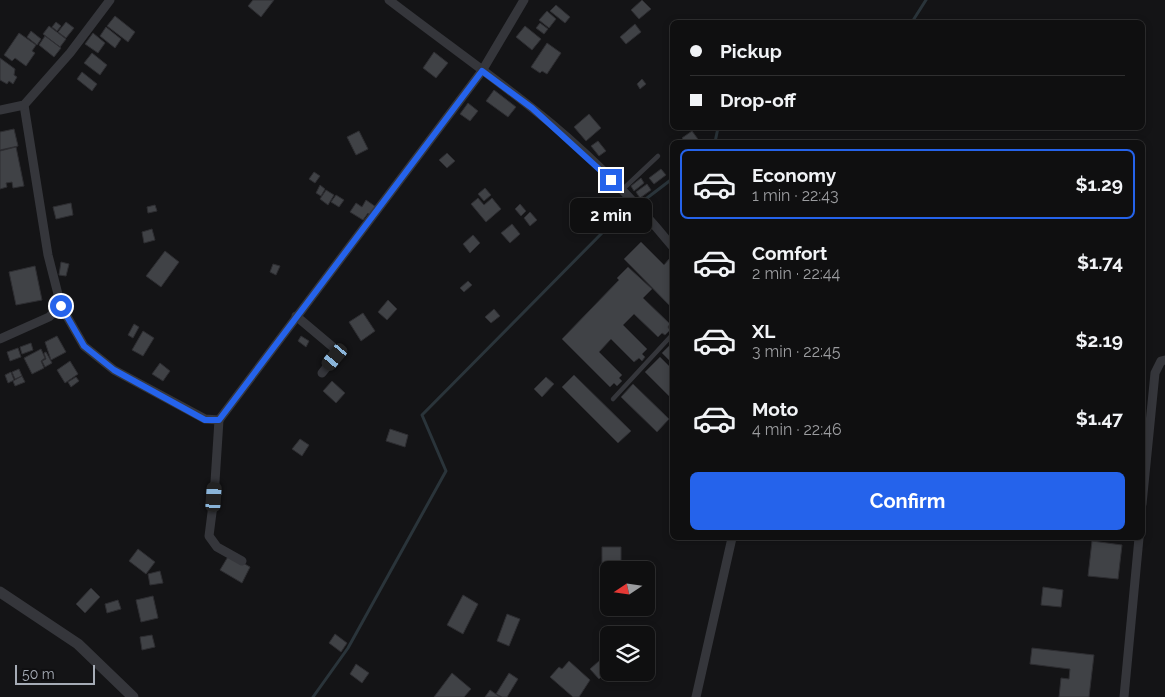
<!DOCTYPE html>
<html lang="en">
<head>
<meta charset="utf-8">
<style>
	body { margin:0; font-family:Raleway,sans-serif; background:#181819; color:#f1f3f6; height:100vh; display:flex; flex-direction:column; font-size:19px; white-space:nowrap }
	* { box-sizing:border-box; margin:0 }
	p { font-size:16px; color:#9b9c9f }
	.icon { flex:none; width:28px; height:28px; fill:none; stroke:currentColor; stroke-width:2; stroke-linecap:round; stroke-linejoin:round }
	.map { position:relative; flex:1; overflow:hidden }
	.details { position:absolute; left:670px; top:140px; width:475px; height:400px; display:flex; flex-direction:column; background:#0f0f10; border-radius:8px; box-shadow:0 2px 8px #0003,0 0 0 1px #2f2f30 }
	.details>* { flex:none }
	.hud { position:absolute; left:670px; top:20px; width:475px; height:110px; border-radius:8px; box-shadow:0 2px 8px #0003,0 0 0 1px #2f2f30; display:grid; align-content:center; height:110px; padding:0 20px; background:#0f0f10 }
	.needle { width:32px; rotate:257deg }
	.buttons { position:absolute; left:600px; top:561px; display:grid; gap:10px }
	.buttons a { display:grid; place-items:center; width:55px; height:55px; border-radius:8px; background:#0f0f10; box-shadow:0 2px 8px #0003,0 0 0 1px #2f2f30; font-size:25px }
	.scale { position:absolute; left:15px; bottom:12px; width:80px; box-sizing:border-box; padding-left:5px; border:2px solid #a6acb6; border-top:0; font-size:14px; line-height:18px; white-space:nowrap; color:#a6acb6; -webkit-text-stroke:4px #0f0f11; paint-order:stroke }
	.end { position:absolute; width:22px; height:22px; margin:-11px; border:6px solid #2563eb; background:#fff; box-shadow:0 0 0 2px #fff }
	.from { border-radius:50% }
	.bubble { position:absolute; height:35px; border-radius:8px; background:#0f0f10; box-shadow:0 2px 8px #0003,0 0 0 1px #2f2f30; font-size:16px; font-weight:700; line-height:35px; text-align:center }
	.car { position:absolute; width:15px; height:30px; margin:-15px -8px; border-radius:6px; box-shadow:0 0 4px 1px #0007; background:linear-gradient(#222 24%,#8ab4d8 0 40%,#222 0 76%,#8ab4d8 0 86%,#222 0) }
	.hud b { display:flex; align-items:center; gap:18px; height:48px; font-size:19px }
	.hud b+b { border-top:1px solid #2f2f30 }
	.hud i { width:12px; height:12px; background:#f1f3f6 }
	ul { padding:9px 0 0; list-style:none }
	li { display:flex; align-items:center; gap:15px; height:70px; margin:0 10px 8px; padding:0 10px; border:2px solid transparent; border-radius:8px }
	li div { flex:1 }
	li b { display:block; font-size:19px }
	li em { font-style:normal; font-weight:700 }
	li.selected { border-color:#2563eb }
	li>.icon { width:45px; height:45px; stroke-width:1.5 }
	.action { display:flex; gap:10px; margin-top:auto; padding:10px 20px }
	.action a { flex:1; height:58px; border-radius:8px; background:#2563eb; color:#fff; font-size:20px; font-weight:700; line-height:58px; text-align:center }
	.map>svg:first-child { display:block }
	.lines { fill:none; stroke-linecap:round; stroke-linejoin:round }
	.stream { stroke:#2a343a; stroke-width:3 }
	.building { fill:#404246; stroke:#2e2e32 }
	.service { stroke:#35363b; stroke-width:4.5 }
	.minor { stroke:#35363b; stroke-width:9 }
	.tertiary { stroke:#35363b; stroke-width:11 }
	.route { stroke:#2563eb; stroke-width:6 }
</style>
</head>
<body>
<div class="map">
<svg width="1165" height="697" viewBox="0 0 1165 697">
	<rect width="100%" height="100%" fill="#141416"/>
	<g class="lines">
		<g class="stream">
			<polyline points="912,22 926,0"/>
			<polyline points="715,142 718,128"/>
			<polyline points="313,697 348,648 446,471 422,415 605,230 672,179"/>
		</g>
	</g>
	<g class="building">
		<polygon points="253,0 274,0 261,17 248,6"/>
		<polygon points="642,0 651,9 639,19 631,10"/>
		<polygon points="556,5 570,17 565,23 550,11"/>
		<polygon points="547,11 556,19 549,28 539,20"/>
		<polygon points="115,16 135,32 128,42 107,26"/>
		<polygon points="56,22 61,26 57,31 52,27"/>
		<polygon points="66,22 74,28 66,38 58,32"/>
		<polygon points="540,23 548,29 544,34 536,28"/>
		<polygon points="635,24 641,32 626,44 620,37"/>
		<polygon points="49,26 66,39 60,47 43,34"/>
		<polygon points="525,26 541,39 532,50 516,37"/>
		<polygon points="106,27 121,39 115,48 100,36"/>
		<polygon points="31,31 41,39 37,45 27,37"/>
		<polygon points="19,33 36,45 32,51 35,53 26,66 15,58 12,61 4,55"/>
		<polygon points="93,33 105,43 98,53 85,44"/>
		<polygon points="45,36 61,48 54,57 39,45"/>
		<polygon points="547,43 561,53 547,74 542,71 540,73 531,67"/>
		<polygon points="434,52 448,63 436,78 423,68"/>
		<polygon points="92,53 107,65 100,75 84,63"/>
		<polygon points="0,58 15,69 14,75 17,77 13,84 9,81 7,84 0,80"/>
		<polygon points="82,72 97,84 92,91 77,79"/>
		<polygon points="642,79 646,84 640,89 637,84"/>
		<polygon points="494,90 516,107 508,117 486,101"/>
		<polygon points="468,103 478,111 470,121 460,114"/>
		<polygon points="589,114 601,128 586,141 574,127"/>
		<polygon points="14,129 18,146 0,150 0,132"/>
		<polygon points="359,131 368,149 356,155 347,137"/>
		<polygon points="692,131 700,142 683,142 685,141 682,138"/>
		<polygon points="598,141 606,151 599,156 591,146"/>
		<polygon points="16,147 24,186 13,188 12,182 6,183 7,187 0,189 0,151"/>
		<polygon points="447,153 455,161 447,168 439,160"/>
		<polygon points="661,169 666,175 654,184 649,178"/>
		<polygon points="314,172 320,176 315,183 309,179"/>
		<polygon points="641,178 644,183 634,191 631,186"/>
		<polygon points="647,184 651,190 640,198 636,192"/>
		<polygon points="320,185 325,189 321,196 316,193"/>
		<polygon points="485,188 491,195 484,201 478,194"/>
		<polygon points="326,190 334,195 328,205 320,199"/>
		<polygon points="336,195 344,200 339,207 331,202"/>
		<polygon points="478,198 484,205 492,198 501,209 486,222 471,204"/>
		<polygon points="366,200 376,207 370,215 368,213 363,220 350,212 356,203 362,207"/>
		<polygon points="71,203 73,215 56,219 53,207"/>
		<polygon points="520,204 526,211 521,216 515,209"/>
		<polygon points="155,205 157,211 148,213 147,207"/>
		<polygon points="530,212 537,220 530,226 524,218"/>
		<polygon points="512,224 520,234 510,243 501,233"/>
		<polygon points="152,229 155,240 144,243 142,232"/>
		<polygon points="473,235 480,243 470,253 463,244"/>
		<polygon points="641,242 664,265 669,259 672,262 672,308 624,259"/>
		<polygon points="165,251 179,262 161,287 146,276"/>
		<polygon points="61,262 69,264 66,276 59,275"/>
		<polygon points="273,264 280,266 276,275 270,272"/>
		<polygon points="35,266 42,300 16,305 9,272"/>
		<polygon points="628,267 652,289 643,298 670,324 668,327 670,330 665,335 662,333 658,337 634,314 623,325 647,349 642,354 645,357 642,361 639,358 634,362 611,339 599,352 622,375 619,378 622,381 617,386 614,383 610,387 562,339 619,280 617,278"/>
		<polygon points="468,281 472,285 464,292 460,288"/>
		<polygon points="388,300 397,309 387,320 378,312"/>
		<polygon points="494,309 500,316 491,323 485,317"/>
		<polygon points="363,313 375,331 361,341 349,322"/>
		<polygon points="134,324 139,327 133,338 128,335"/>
		<polygon points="143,331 154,338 143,356 132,350"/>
		<polygon points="57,336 66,352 51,360 45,342"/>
		<polygon points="301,336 309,341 306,347 298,341"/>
		<polygon points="31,343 33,350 22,354 20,347"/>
		<polygon points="672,343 672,359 670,361 662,353"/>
		<polygon points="18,348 21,357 10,361 7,352"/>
		<polygon points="41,349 45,358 41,361 44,368 32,374 24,358"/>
		<polygon points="46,352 52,363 45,367 42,361 46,359 44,353"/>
		<polygon points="660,357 672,369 672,399 645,372"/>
		<polygon points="70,361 78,374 65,383 57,370"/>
		<polygon points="160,363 170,371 163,381 152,374"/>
		<polygon points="19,369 22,376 15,379 12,372"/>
		<polygon points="11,372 14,380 8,383 5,375"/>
		<polygon points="574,375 631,431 618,443 562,387"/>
		<polygon points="22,376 25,382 15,386 13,381"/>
		<polygon points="76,377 79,381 71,387 68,382"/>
		<polygon points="546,377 554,384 542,397 534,389"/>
		<polygon points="332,381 345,393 336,403 323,391"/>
		<polygon points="633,384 669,419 657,432 621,397"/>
		<polygon points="390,429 408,435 405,447 386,441"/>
		<polygon points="300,439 309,445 302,456 292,449"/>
		<polygon points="1092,541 1122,545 1118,579 1088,576"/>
		<polygon points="602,547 621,547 621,566 602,565"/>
		<polygon points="138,549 155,562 146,574 129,561"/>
		<polygon points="229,555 250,567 242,583 220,570"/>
		<polygon points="160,571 163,583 150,585 148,574"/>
		<polygon points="1043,587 1063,590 1061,607 1041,605"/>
		<polygon points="91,588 100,597 85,613 76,604"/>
		<polygon points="463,595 478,604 463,634 447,625"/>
		<polygon points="153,596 158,618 141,622 136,600"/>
		<polygon points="118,600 121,609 107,613 105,604"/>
		<polygon points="507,614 520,619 509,646 497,641"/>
		<polygon points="335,634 347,643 341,652 329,643"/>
		<polygon points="152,635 155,647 142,650 140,637"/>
		<polygon points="1032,648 1094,655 1089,697 1059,697 1061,678 1069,679 1070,669 1030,664"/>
		<polygon points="569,661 590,680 579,697 573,697 550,677 559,667 562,669"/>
		<polygon points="599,661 608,670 599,679 590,669"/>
		<polygon points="356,664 369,673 362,683 350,674"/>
		<polygon points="452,673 471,689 464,697 434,697"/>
		<polygon points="509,673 518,679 507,697 502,697 496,694"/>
		<polygon points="490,690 500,697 485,697"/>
	</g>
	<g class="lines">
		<g class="service">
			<polyline points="622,190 658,156"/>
			<polyline points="613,399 672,335"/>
		</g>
		<g class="minor">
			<path d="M389,0C436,36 485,71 532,108C583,148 631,196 672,246"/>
			<polyline points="24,105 48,255 61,306 84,346 114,370 205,419 219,420 482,71 524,0"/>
			<polyline points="0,110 24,105 70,53 110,0"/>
			<polyline points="296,316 334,348 335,357 322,373"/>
			<polyline points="0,339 49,317 61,306"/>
			<polyline points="219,420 214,497 209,536 217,547 242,561"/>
			<polyline points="1142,504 1155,373 1161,361 1165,360"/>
			<polyline points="696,697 732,538"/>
			<polyline points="1124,697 1139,538"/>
		</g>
		<polyline class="tertiary" points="0,592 78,644 133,697"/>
	</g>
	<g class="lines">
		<polyline class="route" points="61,306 84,346 114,370 205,420 219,420 482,71 532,108 611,180"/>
	</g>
</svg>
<div class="buttons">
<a><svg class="needle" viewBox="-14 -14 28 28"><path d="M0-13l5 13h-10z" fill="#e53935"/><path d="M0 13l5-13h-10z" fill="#9b9c9f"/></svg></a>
<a><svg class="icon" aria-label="layers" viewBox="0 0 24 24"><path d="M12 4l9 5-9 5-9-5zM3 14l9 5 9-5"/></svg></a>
</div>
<div class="scale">50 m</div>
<i class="end from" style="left:61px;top:306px"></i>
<i class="end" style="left:611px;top:180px"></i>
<div class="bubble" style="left:570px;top:198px;width:82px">2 min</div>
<i class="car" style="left:335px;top:357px;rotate:220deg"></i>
<i class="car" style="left:214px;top:497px;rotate:4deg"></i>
<div class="hud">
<b><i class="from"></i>Pickup</b>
<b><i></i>Drop-off</b>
</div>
<section class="details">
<ul>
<li class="selected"><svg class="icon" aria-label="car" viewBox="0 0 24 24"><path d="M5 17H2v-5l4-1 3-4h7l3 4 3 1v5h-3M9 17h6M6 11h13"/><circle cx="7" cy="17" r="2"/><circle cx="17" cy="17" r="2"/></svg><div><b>Economy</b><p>1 min · 22:43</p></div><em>$1.29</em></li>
<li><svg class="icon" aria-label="car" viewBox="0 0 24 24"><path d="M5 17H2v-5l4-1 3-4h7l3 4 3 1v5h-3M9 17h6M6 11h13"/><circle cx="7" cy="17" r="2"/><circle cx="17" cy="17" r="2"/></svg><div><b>Comfort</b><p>2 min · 22:44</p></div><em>$1.74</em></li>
<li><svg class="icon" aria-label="car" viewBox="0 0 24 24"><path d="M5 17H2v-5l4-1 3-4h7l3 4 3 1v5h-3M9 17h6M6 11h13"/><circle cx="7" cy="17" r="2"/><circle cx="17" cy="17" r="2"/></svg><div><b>XL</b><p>3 min · 22:45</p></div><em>$2.19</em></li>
<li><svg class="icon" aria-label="car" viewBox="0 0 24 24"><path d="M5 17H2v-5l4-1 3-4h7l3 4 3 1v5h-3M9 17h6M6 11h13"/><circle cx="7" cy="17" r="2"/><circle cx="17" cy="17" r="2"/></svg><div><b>Moto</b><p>4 min · 22:46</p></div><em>$1.47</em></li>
</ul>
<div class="action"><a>Confirm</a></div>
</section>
</div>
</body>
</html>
